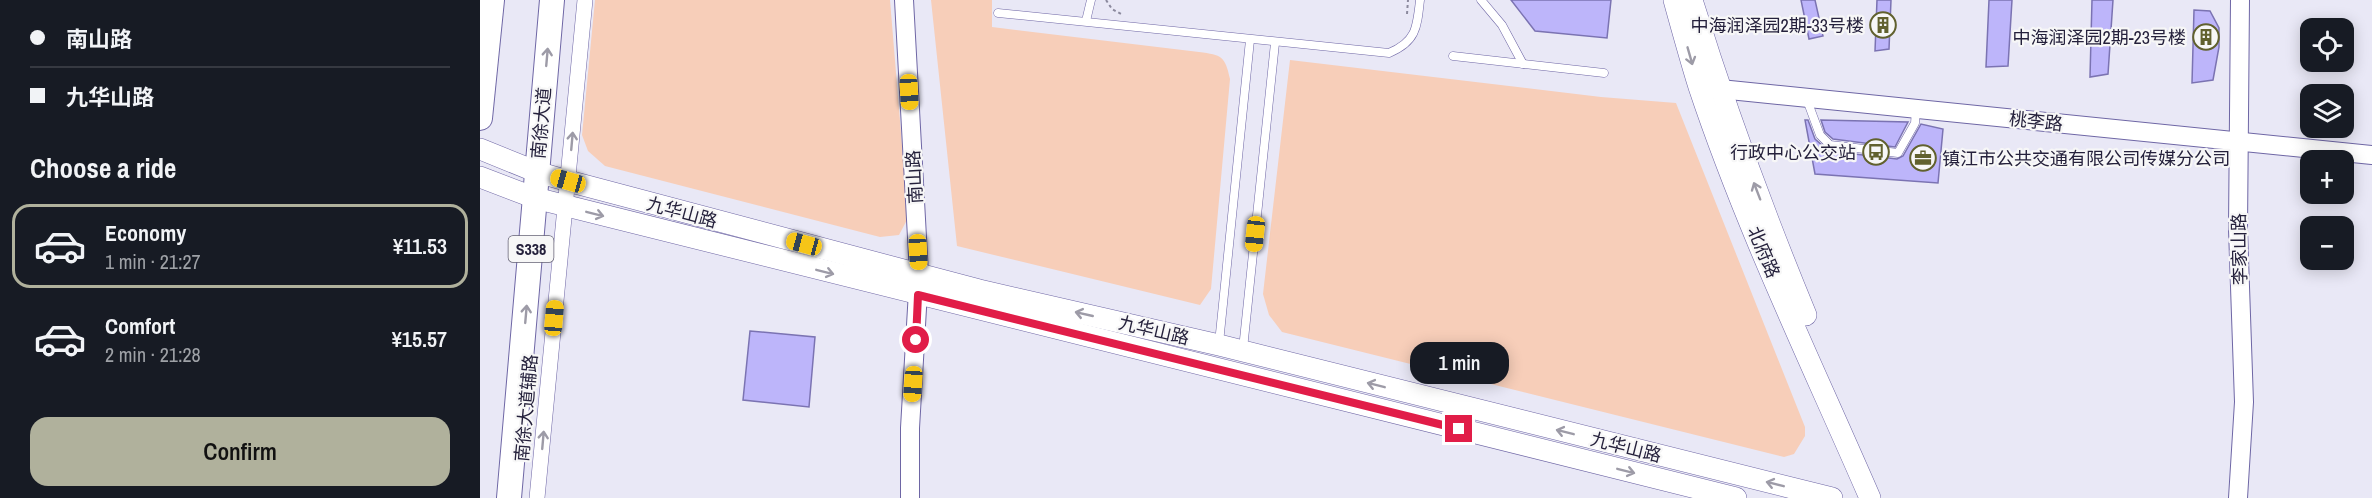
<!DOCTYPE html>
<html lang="en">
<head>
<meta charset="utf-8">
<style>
	body { margin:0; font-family:"Archivo Narrow","Noto Sans SC",sans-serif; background:#242831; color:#f1f3f6; height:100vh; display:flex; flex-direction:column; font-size:22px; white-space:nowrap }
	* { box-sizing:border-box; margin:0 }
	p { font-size:20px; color:#9ea1a6 }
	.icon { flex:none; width:33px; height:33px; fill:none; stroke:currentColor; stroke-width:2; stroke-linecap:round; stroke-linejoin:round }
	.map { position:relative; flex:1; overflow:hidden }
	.drawer { display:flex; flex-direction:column; background:#171b24; width:480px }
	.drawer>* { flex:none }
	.hud { display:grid; align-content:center; height:132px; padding:0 30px; background:#171b24 }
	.controls { position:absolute; left:1820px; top:18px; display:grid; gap:12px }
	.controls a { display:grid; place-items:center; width:54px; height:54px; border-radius:12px; background:#171b24; box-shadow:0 3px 15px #0003; font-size:30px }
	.end { position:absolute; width:27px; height:27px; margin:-14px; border:8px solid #e11d48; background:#fff; box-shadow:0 0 0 3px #fff }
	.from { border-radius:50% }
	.bubble { position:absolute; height:42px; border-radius:18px; background:#171b24; box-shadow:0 3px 15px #0003; font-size:20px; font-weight:600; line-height:42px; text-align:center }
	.car { position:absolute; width:18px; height:36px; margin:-18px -9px; border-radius:8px; box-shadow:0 0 4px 2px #0007; background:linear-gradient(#f5c518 24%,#345 0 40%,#f5c518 0 76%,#345 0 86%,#f5c518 0) }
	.hud b { display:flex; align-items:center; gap:21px; height:57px; font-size:22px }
	.hud b+b { border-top:2px solid #363941 }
	.hud i { width:15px; height:15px; background:#f1f3f6 }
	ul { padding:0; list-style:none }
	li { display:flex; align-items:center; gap:18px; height:84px; margin:0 12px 9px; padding:0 18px; border:3px solid transparent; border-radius:18px }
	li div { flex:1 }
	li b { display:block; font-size:22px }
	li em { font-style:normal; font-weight:600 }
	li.current { border-color:#b0b19c }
	li>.icon { width:54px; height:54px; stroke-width:1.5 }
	h2 { padding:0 30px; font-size:27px; line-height:72px }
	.button { display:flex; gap:12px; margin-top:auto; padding:12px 30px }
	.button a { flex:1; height:69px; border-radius:18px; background:#b0b19c; color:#111; font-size:24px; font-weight:600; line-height:69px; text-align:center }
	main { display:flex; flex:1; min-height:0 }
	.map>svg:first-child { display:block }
	.green { fill:#f7ceb9 }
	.building { fill:#bdb5fa; stroke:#7b73b2; stroke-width:1.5 }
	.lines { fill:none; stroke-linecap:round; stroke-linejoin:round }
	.service-casing { stroke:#6e66a5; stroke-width:9 }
	.minor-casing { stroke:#6e66a5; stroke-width:16 }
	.tertiary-casing { stroke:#6e66a5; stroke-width:20 }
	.secondary-casing { stroke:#6e66a5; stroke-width:22 }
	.primary-casing { stroke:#6e66a5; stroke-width:26 }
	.path { stroke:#8b899d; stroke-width:2; stroke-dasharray:3 3; stroke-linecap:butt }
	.service { stroke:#fff; stroke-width:8 }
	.minor { stroke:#fff; stroke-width:15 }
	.tertiary { stroke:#fff; stroke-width:18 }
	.secondary { stroke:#fff; stroke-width:21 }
	.primary { stroke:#fff; stroke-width:24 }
	.oneway { stroke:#9d9ba7 }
	.route { stroke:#e11d48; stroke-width:8 }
	.labels { text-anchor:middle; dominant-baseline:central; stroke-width:4.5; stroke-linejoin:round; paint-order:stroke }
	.shield { fill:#f7f7f7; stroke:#646174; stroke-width:1.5 }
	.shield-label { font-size:16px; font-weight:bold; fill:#25213c }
	.poi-label { font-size:18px; fill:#25213c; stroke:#f7f7f7; text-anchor:end }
	.street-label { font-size:18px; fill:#25213c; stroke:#f7f7f7 }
</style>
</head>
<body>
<main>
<section class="drawer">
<div class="hud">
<b><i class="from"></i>南山路</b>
<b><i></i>九华山路</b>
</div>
<h2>Choose a ride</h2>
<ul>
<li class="current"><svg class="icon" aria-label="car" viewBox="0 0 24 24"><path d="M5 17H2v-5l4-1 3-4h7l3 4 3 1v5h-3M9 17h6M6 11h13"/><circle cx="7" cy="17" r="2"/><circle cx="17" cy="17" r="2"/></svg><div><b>Economy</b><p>1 min · 21:27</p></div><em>¥11.53</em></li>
<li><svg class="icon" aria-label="car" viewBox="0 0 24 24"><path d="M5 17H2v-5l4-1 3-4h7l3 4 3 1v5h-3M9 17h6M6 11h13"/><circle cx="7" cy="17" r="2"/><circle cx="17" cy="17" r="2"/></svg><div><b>Comfort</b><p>2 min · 21:28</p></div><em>¥15.57</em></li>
</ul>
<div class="button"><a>Confirm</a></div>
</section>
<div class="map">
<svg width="1892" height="498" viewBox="0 0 1892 498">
	<rect width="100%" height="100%" fill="#e9e8f6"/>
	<g class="green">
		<polygon points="115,0 410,0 428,218 419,235 400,237 125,166 108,151 102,135"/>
		<path d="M451,0H512V27L719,52C742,55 745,56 750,79L731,289L720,305L477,246Z"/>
		<polygon points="810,60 1121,97 1196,103 1325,427 1325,436 1314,454 1304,457 802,332 789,315 783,294"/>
	</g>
	<g class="building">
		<polygon points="1031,0 1131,0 1127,38 1055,31"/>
		<polygon points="1321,0 1335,0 1343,36 1329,39"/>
		<polygon points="1397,0 1411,0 1409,49 1395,51"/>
		<polygon points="1509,0 1532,0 1528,66 1506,67"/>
		<polygon points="1612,0 1633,0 1628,74 1610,77"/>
		<polygon points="1714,10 1730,11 1739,28 1739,47 1733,80 1712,83"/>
		<polygon points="1325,120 1328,120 1335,139 1349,151 1417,159 1423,156 1441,124 1463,129 1458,183 1335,174"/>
		<polygon points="1341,120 1428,122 1415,147 1353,139 1345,132"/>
		<polygon points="270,331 335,337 329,407 263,400"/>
	</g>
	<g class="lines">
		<g class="service-casing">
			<g id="service">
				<polyline points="1001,0 1022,25 1043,64"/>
				<path d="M518,13L909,53C936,42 937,28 940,0"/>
				<polyline points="606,21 611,0"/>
				<polyline points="973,56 1124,73"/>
				<polyline points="1327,100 1340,135 1350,145 1418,153 1435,123 1436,110"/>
				<polyline points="739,343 770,40"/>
				<polyline points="763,349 795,43"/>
			</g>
		</g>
		<g class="minor-casing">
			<polyline id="minor" points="57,498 105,0"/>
		</g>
		<g class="tertiary-casing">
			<g id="tertiary">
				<polyline points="424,0 439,274 430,428 430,498"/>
				<polyline points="1230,88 1892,155"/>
				<polyline points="1758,498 1764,402 1758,229 1760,0"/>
			</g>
		</g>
		<g class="secondary-casing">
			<g id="secondary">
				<path d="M1194,0C1202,29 1210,58 1219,87C1266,228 1331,362 1390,498"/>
				<path d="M1212,0C1245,107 1283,211 1326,315"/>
				<polyline points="0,149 57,172 88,181 499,290 739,345 1352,498"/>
				<polyline points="0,177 55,198 1256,498"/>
			</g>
		</g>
		<g class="primary-casing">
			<g id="primary">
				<polyline points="0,118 12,0"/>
				<polyline points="29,498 72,0"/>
			</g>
		</g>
		<g class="path">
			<polyline points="626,0 632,9 641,14"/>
			<polyline points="927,14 928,0"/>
		</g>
		<use href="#service" class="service"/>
		<use href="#minor" class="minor"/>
		<use href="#tertiary" class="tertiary"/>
		<use href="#secondary" class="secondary"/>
		<use href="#primary" class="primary"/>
	</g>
	<defs><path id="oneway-shaft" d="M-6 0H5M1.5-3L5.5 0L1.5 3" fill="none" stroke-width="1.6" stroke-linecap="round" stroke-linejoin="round" transform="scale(1.5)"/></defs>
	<g class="oneway">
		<use href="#oneway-shaft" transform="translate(1210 56) rotate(74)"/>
		<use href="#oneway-shaft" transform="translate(67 57) rotate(-85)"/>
		<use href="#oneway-shaft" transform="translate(92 141) rotate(-85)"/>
		<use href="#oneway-shaft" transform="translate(1277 191) rotate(-111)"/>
		<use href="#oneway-shaft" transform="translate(115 214) rotate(14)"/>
		<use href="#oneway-shaft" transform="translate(345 272) rotate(14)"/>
		<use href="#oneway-shaft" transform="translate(46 314) rotate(-85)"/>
		<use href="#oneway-shaft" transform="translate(604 314) rotate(-167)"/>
		<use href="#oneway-shaft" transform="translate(896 385) rotate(-166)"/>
		<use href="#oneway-shaft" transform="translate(1085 432) rotate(-166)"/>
		<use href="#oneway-shaft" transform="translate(63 440) rotate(-85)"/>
		<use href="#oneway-shaft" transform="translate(1146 471) rotate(14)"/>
		<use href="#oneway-shaft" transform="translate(1295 484) rotate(-166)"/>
	</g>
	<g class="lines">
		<polyline class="route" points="436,340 438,295 979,429"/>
	</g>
	<defs>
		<g id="building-ring" transform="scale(1.35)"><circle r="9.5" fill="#f7f7f7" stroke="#61612e" stroke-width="1.5"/><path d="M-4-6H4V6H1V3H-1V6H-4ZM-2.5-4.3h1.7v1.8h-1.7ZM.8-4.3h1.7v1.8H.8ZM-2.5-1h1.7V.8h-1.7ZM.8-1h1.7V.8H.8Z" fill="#61612e"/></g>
		<g id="bus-ring" transform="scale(1.35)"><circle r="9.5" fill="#f7f7f7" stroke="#61612e" stroke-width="1.5"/><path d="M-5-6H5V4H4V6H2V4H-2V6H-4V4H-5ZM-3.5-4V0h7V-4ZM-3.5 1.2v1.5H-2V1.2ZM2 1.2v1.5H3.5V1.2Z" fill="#61612e"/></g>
		<g id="office-ring" transform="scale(1.35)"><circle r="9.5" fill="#f7f7f7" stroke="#61612e" stroke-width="1.5"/><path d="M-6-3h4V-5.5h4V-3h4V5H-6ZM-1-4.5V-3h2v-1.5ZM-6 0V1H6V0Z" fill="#61612e"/></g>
	</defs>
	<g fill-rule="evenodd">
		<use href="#building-ring" x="1403" y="25"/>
		<use href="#building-ring" x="1726" y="37"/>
		<use href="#bus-ring" x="1396" y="152"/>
		<use href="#office-ring" x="1443" y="158"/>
	</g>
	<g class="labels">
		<rect class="shield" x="28.5" y="236" width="45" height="26" rx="4.5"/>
		<g class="shield-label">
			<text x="51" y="249">S338</text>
		</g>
		<g class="poi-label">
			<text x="1384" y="25">中海润泽园2期-33号楼</text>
			<text x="1706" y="37">中海润泽园2期-23号楼</text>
			<text x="1376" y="152">行政中心公交站</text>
			<text x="1462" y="158" text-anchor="start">镇江市公共交通有限公司传媒分公司</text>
		</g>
		<g class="street-label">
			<text transform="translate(1556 121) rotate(6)">桃李路</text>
			<text transform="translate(61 123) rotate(-85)">南徐大道</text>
			<text transform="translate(434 177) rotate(-93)">南山路</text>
			<text transform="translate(202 212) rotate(15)">九华山路</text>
			<text transform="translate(1759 249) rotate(-91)">李家山路</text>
			<text transform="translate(1284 252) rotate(67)">北府路</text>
			<text transform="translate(674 330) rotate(13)">九华山路</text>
			<text transform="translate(46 408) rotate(-85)">南徐大道辅路</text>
			<text transform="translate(1146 447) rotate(14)">九华山路</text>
		</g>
	</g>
</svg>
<div class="controls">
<a><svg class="icon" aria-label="locate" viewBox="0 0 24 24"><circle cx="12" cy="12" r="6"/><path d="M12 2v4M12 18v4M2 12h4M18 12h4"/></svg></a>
<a><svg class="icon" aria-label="layers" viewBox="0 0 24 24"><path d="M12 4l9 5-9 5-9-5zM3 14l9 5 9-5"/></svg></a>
<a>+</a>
<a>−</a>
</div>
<i class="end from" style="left:436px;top:340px"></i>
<i class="end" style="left:979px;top:429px"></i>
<div class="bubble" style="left:930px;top:342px;width:99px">1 min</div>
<i class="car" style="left:429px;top:92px;rotate:177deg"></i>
<i class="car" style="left:88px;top:181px;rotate:286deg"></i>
<i class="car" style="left:775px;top:234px;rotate:186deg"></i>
<i class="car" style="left:324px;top:244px;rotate:285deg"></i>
<i class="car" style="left:438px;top:252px;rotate:177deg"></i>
<i class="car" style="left:74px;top:318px;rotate:5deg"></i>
<i class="car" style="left:433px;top:384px;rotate:184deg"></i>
</div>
</main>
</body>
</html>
